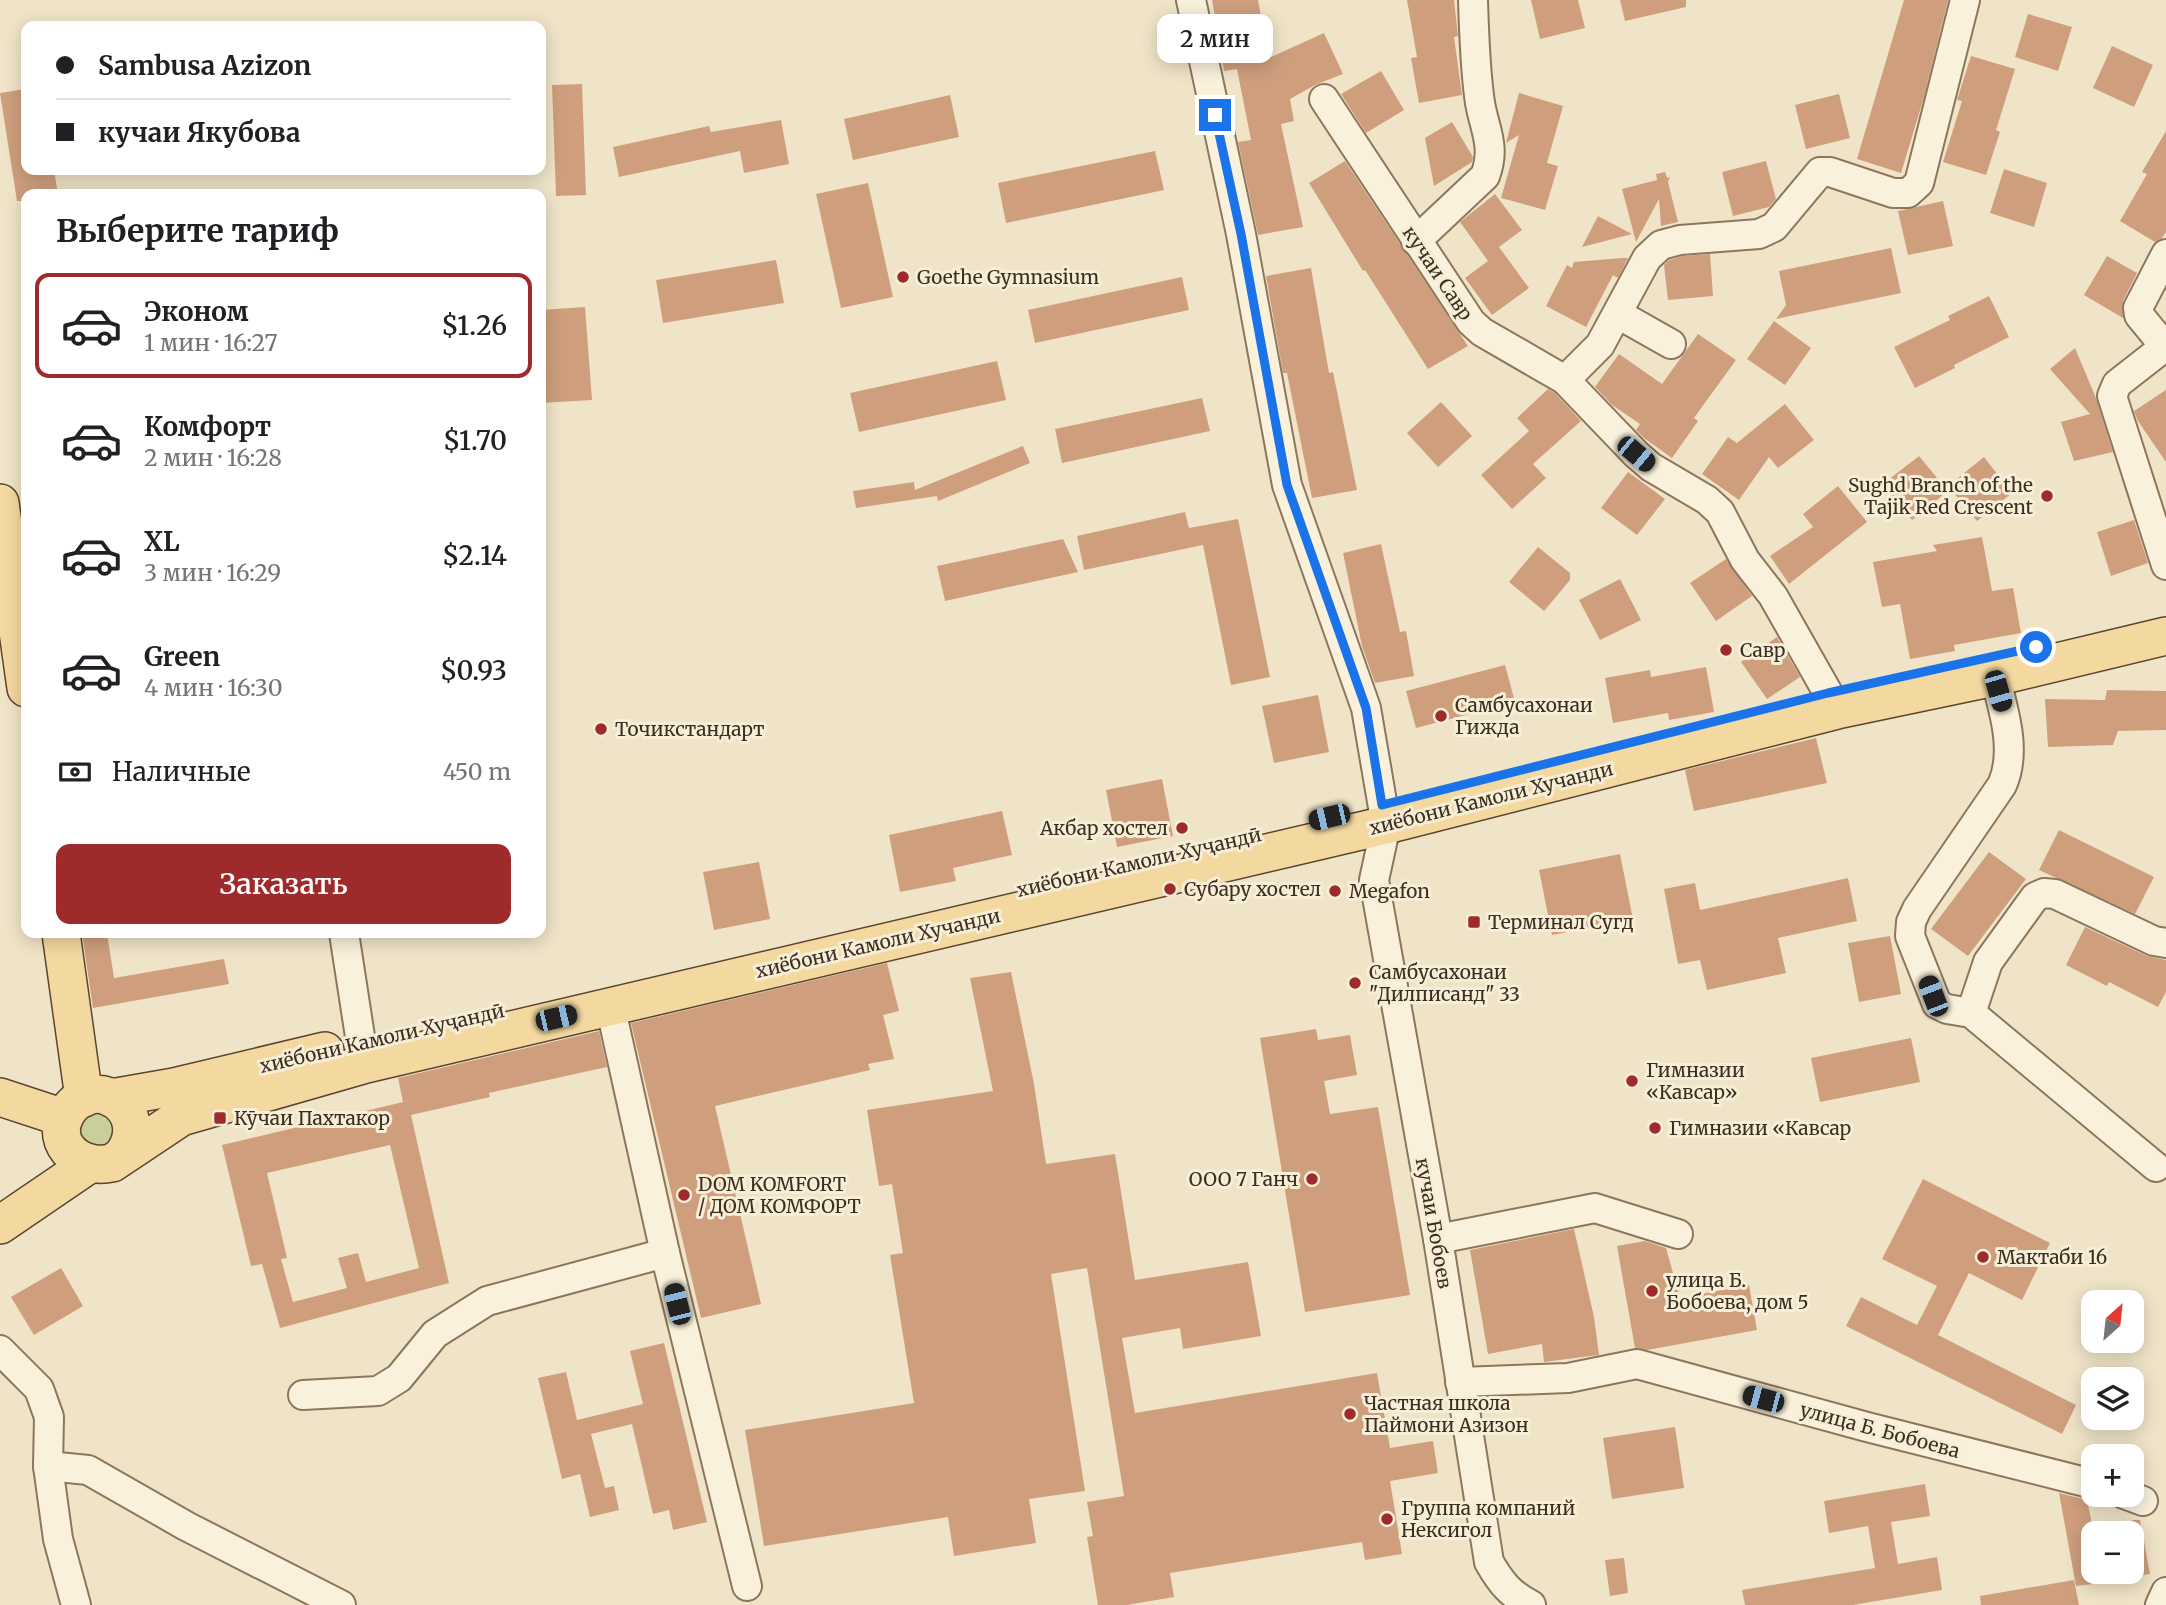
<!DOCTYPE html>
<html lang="ru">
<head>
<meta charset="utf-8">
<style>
	body { margin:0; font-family:Merriweather,serif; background:#f2f2f2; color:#202124; height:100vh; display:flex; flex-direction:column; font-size:26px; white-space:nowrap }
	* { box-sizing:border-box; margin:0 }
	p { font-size:23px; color:#757577 }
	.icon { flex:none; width:38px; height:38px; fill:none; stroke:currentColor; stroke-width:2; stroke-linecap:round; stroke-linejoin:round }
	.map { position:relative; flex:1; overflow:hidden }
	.side { position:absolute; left:21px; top:189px; width:525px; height:749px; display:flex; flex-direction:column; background:#fff; border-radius:14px; box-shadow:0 4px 18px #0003 }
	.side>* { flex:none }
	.top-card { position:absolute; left:21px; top:21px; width:525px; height:154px; border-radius:14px; box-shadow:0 4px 18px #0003; display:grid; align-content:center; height:154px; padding:0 35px; background:#fff }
	.needle { width:46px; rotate:27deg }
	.tools { position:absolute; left:2081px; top:1290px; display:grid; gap:14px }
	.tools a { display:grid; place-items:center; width:63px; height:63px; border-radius:14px; background:#fff; box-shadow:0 4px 18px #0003; font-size:35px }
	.end { position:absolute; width:32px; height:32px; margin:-16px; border:9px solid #1a73e8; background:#fff; box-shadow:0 0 0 4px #fff }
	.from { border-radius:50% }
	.bubble { position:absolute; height:49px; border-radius:14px; background:#fff; box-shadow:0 4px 18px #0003; font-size:23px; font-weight:600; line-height:49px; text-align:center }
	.car { position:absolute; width:21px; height:42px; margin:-21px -10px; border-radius:9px; box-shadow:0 0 5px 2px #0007; background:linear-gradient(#222 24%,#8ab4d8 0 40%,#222 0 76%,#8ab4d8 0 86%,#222 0) }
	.top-card b { display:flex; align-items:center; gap:24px; height:66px; font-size:26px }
	.top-card b+b { border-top:2px solid #e0e0e0 }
	.top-card i { width:18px; height:18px; background:#202124 }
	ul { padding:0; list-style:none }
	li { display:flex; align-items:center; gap:21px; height:105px; margin:0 14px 10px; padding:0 21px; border:4px solid transparent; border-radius:14px }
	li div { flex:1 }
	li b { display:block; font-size:26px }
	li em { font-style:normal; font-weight:600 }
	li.selected { border-color:#9e2a2b }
	li>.icon { width:63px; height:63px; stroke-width:1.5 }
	h2 { padding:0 35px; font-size:32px; line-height:84px }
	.pay { display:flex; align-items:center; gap:18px; height:77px; padding:0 35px; font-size:26px }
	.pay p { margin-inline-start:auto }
	.primary-button { display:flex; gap:14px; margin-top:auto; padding:14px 35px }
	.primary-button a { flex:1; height:80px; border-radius:14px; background:#9e2a2b; color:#fff; font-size:28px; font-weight:600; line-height:80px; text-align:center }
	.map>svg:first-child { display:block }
	.green { fill:#c9cf9b }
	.building { fill:#cf9f7d; fill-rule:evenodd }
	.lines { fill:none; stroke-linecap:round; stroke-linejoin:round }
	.minor-casing { stroke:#8d765c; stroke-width:32 }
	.major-casing { stroke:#5b4430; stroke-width:40 }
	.minor { stroke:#faf1dc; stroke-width:28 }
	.major { stroke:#f3d9a0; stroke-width:37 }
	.route { stroke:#1a73e8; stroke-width:9 }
	.poi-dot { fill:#9e2a2b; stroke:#f7eed8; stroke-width:2.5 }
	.labels { text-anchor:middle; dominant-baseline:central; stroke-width:6; stroke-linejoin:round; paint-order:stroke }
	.street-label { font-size:19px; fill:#3d2e20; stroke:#f7eed8 }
	.poi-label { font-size:19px; fill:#3d2e20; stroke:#f7eed8; text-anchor:start }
</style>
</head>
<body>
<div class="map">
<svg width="2166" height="1605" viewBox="0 0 2166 1605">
	<rect width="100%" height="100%" fill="#f0e4c8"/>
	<polygon class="green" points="87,1111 109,1112 116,1139 102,1150 81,1142 79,1119"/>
	<g class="building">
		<polygon points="1212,0 1258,0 1269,58 1324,33 1343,74 1315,85 1290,99 1294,121 1281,124 1303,227 1258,235 1238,142 1251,140 1237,69 1224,71"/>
		<polygon points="1407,0 1454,0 1458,36 1454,37 1462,95 1419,103 1411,58 1417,57"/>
		<polygon points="1531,0 1578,0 1585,28 1540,39"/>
		<polygon points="1620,0 1686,0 1686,7 1625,21"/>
		<polygon points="1904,0 1948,0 1924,97 1901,173 1857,159"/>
		<polygon points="2028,14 2072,27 2058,71 2015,57"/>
		<polygon points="2112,46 2153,65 2134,107 2093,88"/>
		<polygon points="1971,56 2015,69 1996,130 2000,132 1986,175 1943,162 1962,101 1957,100"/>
		<polygon points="1381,71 1404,110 1366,133 1341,94"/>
		<polygon points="582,84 586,195 556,196 552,85"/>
		<polygon points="26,89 26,170 54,170 58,194 26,194 26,201 17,201 0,93"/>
		<polygon points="1519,93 1563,106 1547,163 1558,166 1545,210 1501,198 1519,135 1506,143"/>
		<polygon points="1839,94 1850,138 1806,149 1795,105"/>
		<polygon points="950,95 959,137 853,160 844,119"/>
		<polygon points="781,120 789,164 744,173 740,151 619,177 613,147 709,126 711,132"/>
		<polygon points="1452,122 1473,157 1472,162 1434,186 1425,138"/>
		<polygon points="2166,131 2166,232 2162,238 2155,242 2120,221 2147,174 2142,172"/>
		<polygon points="1155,151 1164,190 1006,223 998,183"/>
		<polygon points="1345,161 1468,346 1428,369 1365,270 1363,271 1309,183"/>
		<polygon points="1766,161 1776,199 1769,207 1733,216 1722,172"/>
		<polygon points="2004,169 2047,183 2034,227 1990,213"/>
		<polygon points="1665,172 1667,178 1670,177 1668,182 1678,222 1661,226 1659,199 1636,242 1622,189 1657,180 1656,174"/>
		<polygon points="868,183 893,297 841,308 816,194"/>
		<polygon points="1495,194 1522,230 1499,247 1529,288 1492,315 1465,278 1488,261 1460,222"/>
		<polygon points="1943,201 1953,246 1908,255 1898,211"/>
		<polygon points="1598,216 1632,234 1582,247"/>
		<polygon points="1891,248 1901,293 1776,319 1786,305 1779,271"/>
		<polygon points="1710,254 1713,296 1668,300 1664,265 1669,260 1683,256"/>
		<polygon points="2107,256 2137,273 2123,301 2123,318 2084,295"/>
		<polygon points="1622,258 1628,258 1618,278 1613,275 1586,327 1546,306 1567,265 1572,268 1574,262"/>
		<polygon points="776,260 784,303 663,323 656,280"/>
		<polygon points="1311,268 1329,373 1333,372 1357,490 1312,498 1287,373 1283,373 1266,276"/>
		<polygon points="1182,277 1189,310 1035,343 1028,310"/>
		<polygon points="1989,296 2009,337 1954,365 1955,368 1915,388 1894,347 1950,320 1948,316"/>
		<polygon points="585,307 592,400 541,403 541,310"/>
		<polygon points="1774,321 1811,348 1785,385 1747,359"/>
		<polygon points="1698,334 1736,360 1694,418 1698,421 1672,458 1644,438 1636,430 1640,424 1612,405 1595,387 1619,354 1662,384"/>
		<polygon points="2075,348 2096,398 2113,452 2074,461 2061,422 2090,414 2050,369"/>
		<polygon points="997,361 1006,400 859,432 850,393"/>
		<polygon points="1548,389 1555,393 1581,421 1533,464 1546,478 1512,509 1481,475 1529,431 1517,418"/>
		<polygon points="2166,390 2166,462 2138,421 2134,411"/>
		<polygon points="1202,398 1210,431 1062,463 1055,429"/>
		<polygon points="1441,402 1472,436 1438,467 1407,433"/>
		<polygon points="1785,404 1814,440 1778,468 1769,457 1739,500 1702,474 1728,437 1737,443"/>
		<polygon points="1023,446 1030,463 938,501 937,496 856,508 853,491 914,482 915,490"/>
		<polygon points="1919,456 1948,491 1912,520 1883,484"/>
		<polygon points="1984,457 2012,493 1977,521 1948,486"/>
		<polygon points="1628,472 1665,499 1637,535 1601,508"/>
		<polygon points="1838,486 1867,522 1789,584 1770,556 1813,527 1803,514"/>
		<polygon points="1185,512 1189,528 1238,519 1270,677 1231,685 1203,545 1084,570 1077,536"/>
		<polygon points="2134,520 2148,563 2111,576 2097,532"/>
		<polygon points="1982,537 1992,591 2013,588 2021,633 1954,645 1955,651 1910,659 1900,604 1882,607 1873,562 1937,551 1933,545"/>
		<polygon points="1063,539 1078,572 945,601 937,566"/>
		<polygon points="1381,544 1400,632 1406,631 1414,676 1375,683 1362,646 1343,553"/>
		<polygon points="1538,547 1570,573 1570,580 1544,611 1509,582"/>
		<polygon points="1726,559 1752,596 1716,621 1690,583"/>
		<polygon points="1620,579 1641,620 1600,640 1579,600"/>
		<polygon points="1777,637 1800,677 1767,699 1741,662"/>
		<polygon points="1505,665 1515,702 1416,728 1406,691"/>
		<polygon points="1706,667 1714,712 1669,720 1668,713 1613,723 1605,678 1650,670 1651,677"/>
		<polygon points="2107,690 2166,691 2166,730 2118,731 2113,745 2048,747 2045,699 2105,700"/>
		<polygon points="1318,695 1329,752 1274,763 1262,706"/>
		<polygon points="1816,738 1827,783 1694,811 1685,770"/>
		<polygon points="1162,779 1173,836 1117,847 1106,790"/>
		<polygon points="1002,811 1012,855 953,868 956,881 900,892 889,835"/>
		<polygon points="2059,830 2154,877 2135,914 2039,870"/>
		<polygon points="1989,852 2026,879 1968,956 1931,929"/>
		<polygon points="1620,854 1633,919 1552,935 1539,870"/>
		<polygon points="759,862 770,919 714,930 703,872"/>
		<polygon points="1848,878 1857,921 1778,938 1786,973 1707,990 1700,960 1678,964 1664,889 1695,883 1700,910"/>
		<polygon points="2085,927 2147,956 2166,960 2166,992 2158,1007 2109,982 2107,986 2066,965"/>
		<polygon points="82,933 107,933 114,978 224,959 229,984 93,1008"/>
		<polygon points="1890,936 1901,994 1859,1002 1848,943"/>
		<polygon points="887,963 899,1011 883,1015 894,1059 868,1064 870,1070 715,1106 761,1304 701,1318 631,1023"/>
		<polygon points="1011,972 1034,1084 1046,1164 1115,1154 1135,1280 1248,1262 1261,1336 1183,1349 1180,1328 1122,1338 1135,1413 1377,1373 1390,1448 1433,1441 1438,1473 1390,1481 1402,1554 1365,1560 1362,1542 1170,1573 1174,1597 1127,1605 1098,1605 1087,1537 1093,1536 1087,1502 1124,1496 1087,1268 1051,1274 1085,1491 1029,1499 1036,1543 954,1556 948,1517 764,1546 745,1430 914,1403 890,1255 903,1253 892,1184 879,1186 867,1110 993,1091 970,978"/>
		<polygon points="1316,1029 1318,1040 1350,1035 1357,1075 1324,1081 1330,1114 1378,1107 1410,1295 1305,1312 1260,1038"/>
		<path d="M599,1031L607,1067L489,1093L490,1097L411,1115L449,1283L280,1328L262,1264L251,1266L222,1145L403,1102L398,1078ZM390,1145L419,1268L366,1282L358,1253L338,1258L347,1288L293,1302L281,1259L287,1258L267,1173Z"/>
		<polygon points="1911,1038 1920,1082 1820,1102 1811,1058"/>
		<polygon points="1923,1179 2050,1243 2022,1300 1969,1273 1938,1335 2076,1405 2062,1434 1846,1326 1861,1297 1917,1325 1937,1286 1882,1259"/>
		<polygon points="1574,1229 1594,1317 1599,1355 1544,1362 1542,1344 1488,1354 1470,1250"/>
		<polygon points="1645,1241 1666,1248 1680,1298 1749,1285 1757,1330 1647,1350 1635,1348 1617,1246"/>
		<polygon points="61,1268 83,1306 34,1335 11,1297"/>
		<polygon points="664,1343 707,1522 673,1530 669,1510 653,1514 632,1424 591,1434 605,1488 614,1486 619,1510 590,1517 580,1474 562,1479 538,1378 566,1372 577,1420 643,1404 630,1351"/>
		<polygon points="1675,1427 1684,1488 1612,1499 1603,1438"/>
		<polygon points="1925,1484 1930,1516 1891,1522 1898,1564 1937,1557 1942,1590 1853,1605 1745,1605 1742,1590 1875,1568 1868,1526 1829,1533 1824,1501"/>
		<polygon points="2059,1493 2087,1500 2093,1529 2093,1584 2076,1586"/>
		<polygon points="2132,1520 2140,1520 2150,1574 2132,1577"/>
		<polygon points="1624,1558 1628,1593 1610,1596 1605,1560"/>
		<polygon points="2074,1580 2079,1605 1981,1605 1980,1596"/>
	</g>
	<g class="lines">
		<g class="minor-casing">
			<g id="minor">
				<path d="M1191,0L1241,234L1287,485L1366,708L1386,825L1374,880L1438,1239L1489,1562C1501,1583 1510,1594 1531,1605"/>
				<polyline points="1324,99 1471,322 1482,332 1565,380 1636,454 1651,467 1707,500 1720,512 1745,560 1773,596 1828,693"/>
				<path d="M1416,241L1485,176C1496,147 1485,131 1480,103C1475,69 1474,34 1473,0"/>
				<polyline points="2166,254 2138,308 2139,315 2162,343 2163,348 2117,384 2112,396 2166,565"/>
				<polyline points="1618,314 1671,344"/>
				<polyline points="1565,380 1600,345 1647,258 1661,245 1680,240 1759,234 1774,227 1820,172 1830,172 1893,193 1908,193 1919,183 1965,0"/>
				<path d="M1995,677C2004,711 2017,752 2002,785L1917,909L1911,922L1910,936L1937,1004L1947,1009L1971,1013L2156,1167"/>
				<polyline points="344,933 361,1043"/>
				<polyline points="610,1005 665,1253 747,1586"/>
				<polyline points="1971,1013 1988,962 2035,897 2044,893 2055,894 2154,941 2166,943"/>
				<polyline points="1438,1239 1595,1208 1678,1234"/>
				<polyline points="0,1350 39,1389 49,1417 48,1466 58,1539 76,1605"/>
				<polyline points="1460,1382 1568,1378 1637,1364 1867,1427 2093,1484"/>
				<polyline points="303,1395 378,1391 399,1378 435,1334 487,1301 665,1253"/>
				<polyline points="48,1466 88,1470 186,1526 341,1605"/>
				<polyline points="2124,1494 2143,1501"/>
				<polyline points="2160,1605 2166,1592"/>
			</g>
		</g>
		<g class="major-casing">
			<g id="major">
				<polyline points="0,503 26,688"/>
				<polyline points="61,933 84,1098"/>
				<polyline points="0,1097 64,1118"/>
				<polyline points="111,1098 174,1087 325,1051"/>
				<path d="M122,1156C154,1114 99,1072 70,1108C46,1139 76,1171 112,1163L181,1117L366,1064L1386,825L1837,710L1995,677L2166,636"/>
				<polyline points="0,1225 88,1165"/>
			</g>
		</g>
		<use href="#minor" class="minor"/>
		<use href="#major" class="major"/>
	</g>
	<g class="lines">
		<polyline class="route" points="1215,115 1241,234 1287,485 1366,708 1382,805 1828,693 2036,647"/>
	</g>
	<g class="poi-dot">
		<circle cx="903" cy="277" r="7"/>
		<circle cx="2047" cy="496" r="7"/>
		<circle cx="1726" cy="650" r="7"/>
		<circle cx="1441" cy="716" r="7"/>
		<circle cx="601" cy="729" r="7"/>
		<circle cx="1182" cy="828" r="7"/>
		<circle cx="1170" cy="889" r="7"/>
		<circle cx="1335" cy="891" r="7"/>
		<rect x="1467" y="915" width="14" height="14" rx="3.5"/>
		<circle cx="1355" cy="983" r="7"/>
		<circle cx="1632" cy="1081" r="7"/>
		<rect x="213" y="1111" width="14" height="14" rx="3.5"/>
		<circle cx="1655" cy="1128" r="7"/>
		<circle cx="1312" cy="1179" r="7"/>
		<circle cx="684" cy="1195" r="7"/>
		<circle cx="1983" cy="1257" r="7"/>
		<circle cx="1652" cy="1291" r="7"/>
		<circle cx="1350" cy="1414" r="7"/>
		<circle cx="1387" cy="1519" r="7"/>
	</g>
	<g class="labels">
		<g class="street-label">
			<text transform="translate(1438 273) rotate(56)">кучаи Савр</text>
			<text transform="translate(1491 798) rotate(-14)">хиёбони Камоли Хучанди</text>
			<text transform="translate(1139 862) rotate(-13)">хиёбони Камоли Хуҷандӣ</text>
			<text transform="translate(878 943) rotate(-13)">хиёбони Камоли Хучанди</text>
			<text transform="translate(382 1038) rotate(-13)">хиёбони Камоли Хуҷандӣ</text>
			<text transform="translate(1434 1223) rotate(80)">кучаи Бобоев</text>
			<text transform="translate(1880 1430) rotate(15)">улица Б. Бобоева</text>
		</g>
		<g class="poi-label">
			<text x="917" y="277">Goethe Gymnasium</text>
			<text x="2033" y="485" text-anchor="end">Sughd Branch of the<tspan x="2033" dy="22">Tajik Red Crescent</tspan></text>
			<text x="1740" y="650">Савр</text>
			<text x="1455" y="705">Самбусахонаи<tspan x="1455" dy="22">Гижда</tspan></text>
			<text x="615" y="729">Точикстандарт</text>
			<text x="1168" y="828" text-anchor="end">Акбар хостел</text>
			<text x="1184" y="889">Субару хостел</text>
			<text x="1349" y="891">Megafon</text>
			<text x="1488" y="922">Терминал Сугд</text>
			<text x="1369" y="972">Самбусахонаи<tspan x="1369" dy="22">"Дилписанд" 33</tspan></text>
			<text x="1646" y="1070">Гимназии<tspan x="1646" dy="22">«Кавсар»</tspan></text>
			<text x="234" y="1118">Кӯчаи Пахтакор</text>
			<text x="1669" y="1128">Гимназии «Кавсар</text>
			<text x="1298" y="1179" text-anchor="end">ООО 7 Ганч</text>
			<text x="698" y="1184">DOM KOMFORT<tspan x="698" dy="22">/ ДОМ КОМФОРТ</tspan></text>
			<text x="1997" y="1257">Мактаби 16</text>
			<text x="1666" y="1280">улица Б.<tspan x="1666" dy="22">Бобоева, дом 5</tspan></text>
			<text x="1364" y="1403">Частная школа<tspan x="1364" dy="22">Паймони Азизон</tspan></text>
			<text x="1401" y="1508">Группа компаний<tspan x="1401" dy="22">Нексигол</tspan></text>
		</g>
	</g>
</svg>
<div class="tools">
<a><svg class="needle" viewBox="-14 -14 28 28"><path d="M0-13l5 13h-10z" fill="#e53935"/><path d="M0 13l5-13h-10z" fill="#757577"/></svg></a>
<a><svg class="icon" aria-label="layers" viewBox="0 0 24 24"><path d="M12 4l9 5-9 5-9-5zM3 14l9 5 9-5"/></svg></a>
<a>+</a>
<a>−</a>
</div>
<i class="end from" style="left:2036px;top:647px"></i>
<i class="end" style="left:1215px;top:115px"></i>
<div class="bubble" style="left:1157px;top:14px;width:116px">2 мин</div>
<i class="car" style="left:1636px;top:454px;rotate:130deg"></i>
<i class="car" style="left:1998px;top:691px;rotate:164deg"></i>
<i class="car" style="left:1329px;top:817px;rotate:257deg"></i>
<i class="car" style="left:1933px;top:996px;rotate:339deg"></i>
<i class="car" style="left:556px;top:1018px;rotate:77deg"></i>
<i class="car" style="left:677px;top:1304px;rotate:346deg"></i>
<i class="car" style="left:1763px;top:1399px;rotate:285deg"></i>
<div class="top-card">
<b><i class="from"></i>Sambusa Azizon</b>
<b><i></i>кучаи Якубова</b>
</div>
<section class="side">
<h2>Выберите тариф</h2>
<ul>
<li class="selected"><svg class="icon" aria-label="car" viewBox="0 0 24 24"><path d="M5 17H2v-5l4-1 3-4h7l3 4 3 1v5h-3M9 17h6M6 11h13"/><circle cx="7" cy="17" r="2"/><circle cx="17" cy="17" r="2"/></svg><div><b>Эконом</b><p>1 мин · 16:27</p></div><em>$1.26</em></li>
<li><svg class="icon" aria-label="car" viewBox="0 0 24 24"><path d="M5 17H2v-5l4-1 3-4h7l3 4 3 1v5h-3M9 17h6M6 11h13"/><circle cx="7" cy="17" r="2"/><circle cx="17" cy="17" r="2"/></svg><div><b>Комфорт</b><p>2 мин · 16:28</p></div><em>$1.70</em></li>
<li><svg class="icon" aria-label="car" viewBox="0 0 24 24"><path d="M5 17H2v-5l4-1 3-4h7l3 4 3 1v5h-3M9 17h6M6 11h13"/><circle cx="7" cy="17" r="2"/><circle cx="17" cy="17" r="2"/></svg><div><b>XL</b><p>3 мин · 16:29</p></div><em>$2.14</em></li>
<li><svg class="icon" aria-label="car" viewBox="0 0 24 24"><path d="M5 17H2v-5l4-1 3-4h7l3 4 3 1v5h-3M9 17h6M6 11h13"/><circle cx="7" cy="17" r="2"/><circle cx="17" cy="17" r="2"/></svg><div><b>Green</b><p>4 мин · 16:30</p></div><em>$0.93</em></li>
</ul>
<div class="pay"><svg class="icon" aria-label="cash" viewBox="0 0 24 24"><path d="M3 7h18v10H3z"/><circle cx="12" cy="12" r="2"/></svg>Наличные<p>450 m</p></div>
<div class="primary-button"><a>Заказать</a></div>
</section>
</div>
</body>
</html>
